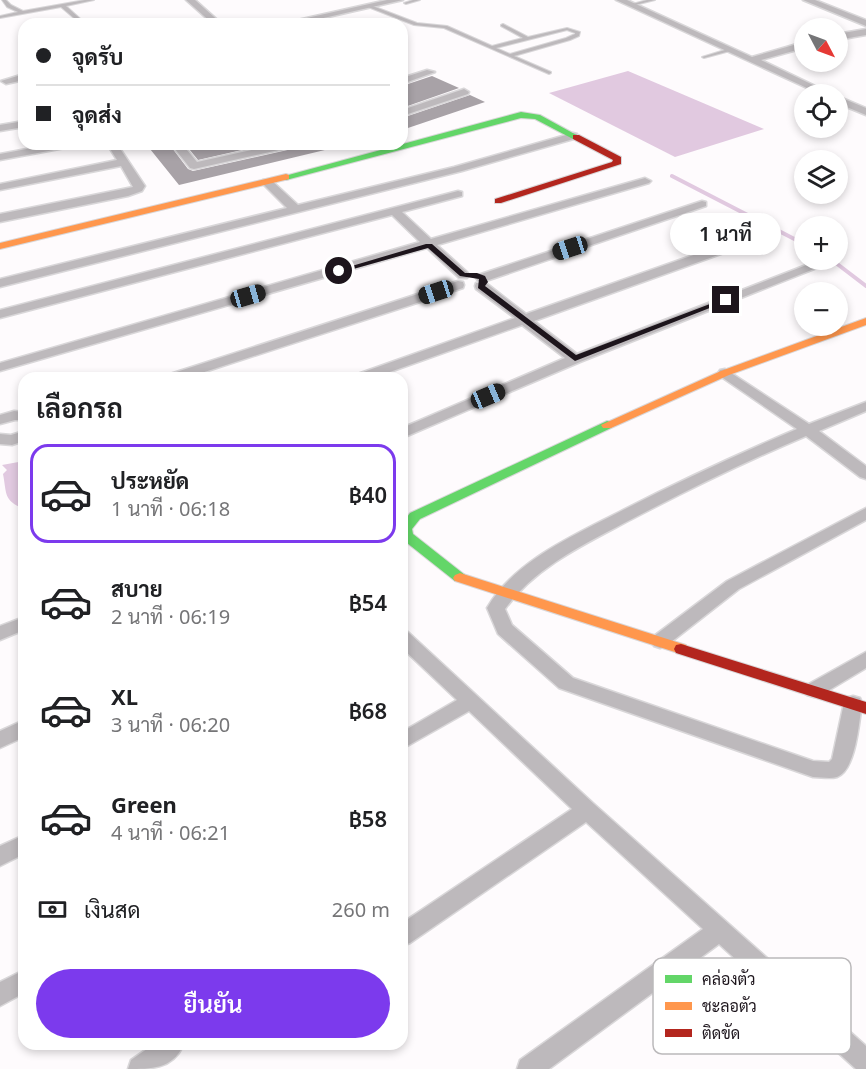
<!DOCTYPE html>
<html lang="th">
<head>
<meta charset="utf-8">
<style>
	body { margin:0; font-family:"Noto Sans",Sarabun,sans-serif; background:#f2f2f2; color:#202124; height:100vh; display:flex; flex-direction:column; font-size:22px; white-space:nowrap }
	* { box-sizing:border-box; margin:0 }
	p { font-size:20px; color:#757577 }
	.icon { flex:none; width:33px; height:33px; fill:none; stroke:currentColor; stroke-width:2; stroke-linecap:round; stroke-linejoin:round }
	.map { position:relative; flex:1; overflow:hidden }
	.panel { position:absolute; left:18px; top:372px; width:390px; height:678px; display:flex; flex-direction:column; background:#fff; border-radius:18px; box-shadow:0 3px 9px #0003 }
	.panel>* { flex:none }
	.hud { position:absolute; left:18px; top:18px; width:390px; height:132px; border-radius:18px; box-shadow:0 3px 9px #0003; display:grid; align-content:center; height:132px; padding:0 18px; background:#fff }
	.needle { width:39px; rotate:131deg }
	.buttons { position:absolute; left:794px; top:18px; display:grid; gap:12px }
	.buttons a { display:grid; place-items:center; width:54px; height:54px; border-radius:50%; background:#fff; box-shadow:0 3px 9px #0003; font-size:30px }
	.end { position:absolute; width:27px; height:27px; margin:-14px; border:8px solid #1d151c; background:#fff; box-shadow:0 0 0 3px #fff }
	.from { border-radius:50% }
	.bubble { position:absolute; height:42px; border-radius:21px; background:#fff; box-shadow:0 3px 9px #0003; font-size:20px; font-weight:600; line-height:42px; text-align:center }
	.car { position:absolute; width:18px; height:36px; margin:-18px -9px; border-radius:8px; box-shadow:0 0 4px 2px #0007; background:linear-gradient(#222 24%,#8ab4d8 0 40%,#222 0 76%,#8ab4d8 0 86%,#222 0) }
	.hud b { display:flex; align-items:center; gap:21px; height:57px; font-size:22px }
	.hud b+b { border-top:2px solid #e0e0e0 }
	.hud i { width:15px; height:15px; background:#202124 }
	ul { padding:0; list-style:none }
	li { display:flex; align-items:center; gap:18px; height:99px; margin:0 12px 9px; padding:0 6px; border:3px solid transparent; border-radius:18px }
	li div { flex:1 }
	li b { display:block; font-size:22px }
	li em { font-style:normal; font-weight:600 }
	li.current { border-color:#7c3aed }
	li>.icon { width:54px; height:54px; stroke-width:1.5 }
	h2 { padding:0 18px; font-size:27px; line-height:72px }
	.pay { display:flex; align-items:center; gap:15px; height:66px; padding:0 18px; font-size:22px }
	.pay p { margin-inline-start:auto }
	.primary-button { display:flex; gap:12px; margin-top:auto; padding:12px 18px }
	.primary-button a { flex:1; height:69px; border-radius:36px; background:#7c3aed; color:#fff; font-size:24px; font-weight:600; line-height:69px; text-align:center }
	.map>svg:first-child { display:block }
	.water { fill:#e1c9e0 }
	.lines { fill:none; stroke-linecap:round; stroke-linejoin:round }
	.stream { stroke:#e1c9e0; stroke-width:4 }
	.building { fill:#a8a2a7 }
	.lane-casing { stroke:#d9d7d9; stroke-width:2 }
	.street-casing { stroke:#d9d7d9; stroke-width:3 }
	.fast-casing { stroke:#d9d7d9; stroke-width:2 }
	.slow-casing { stroke:#d9d7d9; stroke-width:2 }
	.jam-casing { stroke:#d9d7d9; stroke-width:2 }
	.lane { fill:#bdb9bc; fill-rule:evenodd }
	.street { fill:#bdb9bc; fill-rule:evenodd }
	.fast { fill:#63d668; fill-rule:evenodd }
	.slow { fill:#ff974d; fill-rule:evenodd }
	.jam { fill:#b3261e; fill-rule:evenodd }
	.route { fill:#1d151c }
	.key { fill:#fff; stroke:#bbb9bb; stroke-width:1.5 }
	.key-label { font-size:16px; fill:#1d151c }
</style>
</head>
<body>
<div class="map">
<svg width="866" height="1069" viewBox="0 0 866 1069">
	<rect width="100%" height="100%" fill="#fefbfd"/>
	<g class="water">
		<polygon points="628,71 764,129 675,157 549,93"/>
		<path d="M24,461V509C3,500 7,494 3,474L7,470L2,465Z"/>
	</g>
	<g class="lines">
		<g class="stream">
			<polyline points="672,176 804,244"/>
			<polyline points="832,260 866,286"/>
		</g>
	</g>
	<g class="building">
		<polygon points="432,76 459,88 402,108 402,86"/>
		<polygon points="470,95 485,102 402,130 402,118"/>
		<polygon points="146,144 169,144 188,169 193,171 292,149 299,144 328,144 329,149 179,185"/>
		<polygon points="185,144 268,144 198,160"/>
	</g>
	<g class="lines">
		<g class="lane-casing">
			<g id="lane">
				<polygon points="2,0 6,0 11,5 23,11 85,0 94,0 66,6 86,24 81,24 61,7 0,18 0,16 18,12 7,7"/>
				<polygon points="413,0 420,0 406,4 404,3"/>
				<polygon points="647,0 655,0 631,6 629,5"/>
				<path d="M370,5L417,23L447,26L492,46L523,38L501,26V25L503,24L528,37L567,28L580,32L579,36L570,40L514,56L551,72V73L549,74L444,28L414,25L368,7V5ZM567,30L575,33V34L566,38L510,54L496,48Z"/>
				<polygon points="728,49 730,49 730,51 704,58 702,57"/>
			</g>
		</g>
		<g class="street-casing">
			<g id="street">
				<polygon points="186,0 195,0 222,24 213,24"/>
				<polygon points="387,0 403,0 297,24 280,24"/>
				<polygon points="616,0 627,0 752,57 804,42 804,48 761,60 832,94 820,94"/>
				<polygon points="803,0 815,0 866,20 866,26"/>
				<polygon points="866,29 866,35 837,40 837,34"/>
				<polygon points="427,70 435,72 402,84 402,78"/>
				<polygon points="24,74 24,80 6,84 1,81"/>
				<polygon points="464,89 469,92 468,94 402,116 402,110"/>
				<polygon points="837,96 866,108 866,115 837,103"/>
				<polygon points="24,121 24,127 0,131 0,125"/>
				<polygon points="573,133 577,134 577,138 462,171 0,287 0,279 287,208 263,184 263,180 271,180 298,205 454,167"/>
				<polygon points="53,144 75,144 70,147 0,160 0,154"/>
				<polygon points="107,144 117,144 145,186 142,191 128,196 0,222 0,214 133,187 121,166 0,190 0,184 117,160"/>
				<polygon points="171,144 182,144 197,162 278,144 297,144 292,147 194,169 190,168"/>
				<polygon points="645,178 651,181 649,183 437,245 467,272 469,275 467,278 459,278 427,248 0,371 0,363 420,242 392,215 0,318 0,310 458,191 462,192 462,196 402,212 431,239"/>
				<polygon points="702,201 706,202 706,206 486,281 478,281 476,278 478,275"/>
				<polygon points="756,233 762,237 760,240 534,321 577,354 809,264 817,264 819,267 580,362 407,436 402,438 402,428 565,358 522,325 373,378 353,378 355,375 515,318 476,289 475,286 476,283 486,283 526,314"/>
				<polygon points="458,281 463,282 464,285 463,288 186,378 165,378 167,375"/>
				<path d="M725,369L809,424L866,402V411L819,431L866,466V479L860,477L806,436C747,461 689,489 632,519C587,543 536,566 505,609L512,625L573,678L813,761L829,762L832,759L844,703L846,698L853,696L860,698L862,703C859,722 856,770 837,777C830,779 821,777 813,777L559,688L498,634L487,608C515,560 575,535 623,510C680,481 738,454 797,429L720,376L718,373L720,370Z"/>
				<polygon points="14,411 24,412 24,420 15,420 0,424 0,415"/>
				<polygon points="24,431 24,441 12,445 0,444 0,434 11,435"/>
				<polygon points="866,508 866,520 739,589 666,646 660,648 654,646 651,641 654,636 727,581"/>
				<polygon points="24,617 24,630 0,640 0,626"/>
				<polygon points="402,630 408,632 594,804 866,1046 866,1069 856,1069 719,944 549,1069 517,1069 520,1060 703,929 586,822 410,943 402,946 402,923 572,809 469,711 402,749 402,732 457,700 402,648"/>
				<polygon points="866,652 866,668 821,695 814,697 807,695 805,690 807,685"/>
				<polygon points="24,720 24,737 0,748 0,731"/>
				<polygon points="24,835 24,854 0,866 0,846"/>
				<polygon points="24,970 24,993 0,1006 0,982"/>
				<path d="M154,1044H182L183,1046C172,1069 151,1069 128,1069L131,1060Z"/>
			</g>
		</g>
		<g class="fast-casing">
			<g id="fast">
				<polygon points="521,112 540,115 580,137 573,139 535,119 521,118 286,180 281,177"/>
				<polygon points="607,421 611,422 613,425 611,428 420,519 412,529 413,534 465,575 467,578 465,581 455,581 402,539 402,524 410,513"/>
			</g>
		</g>
		<g class="slow-casing">
			<g id="slow">
				<polygon points="286,174 289,175 289,179 0,249 0,243"/>
				<polygon points="866,318 866,325 729,375 611,428 603,428 601,425 721,371"/>
				<polygon points="460,573 686,645 688,649 686,653 681,654 455,581 453,578 455,575"/>
			</g>
		</g>
		<g class="jam-casing">
			<g id="jam">
				<polygon points="573,135 579,135 621,157 621,164 501,203 495,203 495,199 612,162 613,160 573,139"/>
				<polygon points="681,644 866,702 866,714 676,653 674,649 676,645"/>
			</g>
		</g>
		<use href="#lane" class="lane"/>
		<use href="#street" class="street"/>
		<use href="#fast" class="fast"/>
		<use href="#slow" class="slow"/>
		<use href="#jam" class="jam"/>
	</g>
	<polygon class="route" points="426,244 432,244 465,273 477,273 485,276 488,282 485,286 576,355 723,299 730,300 575,361 478,288 479,279 460,276 428,248 339,273 335,271"/>
	<rect x="653" y="958" width="198" height="96" rx="9" class="key"/>
	<rect x="665" y="975" width="27" height="8" fill="#63d668"/>
	<rect x="665" y="1002" width="27" height="8" fill="#ff974d"/>
	<rect x="665" y="1029" width="27" height="8" fill="#b3261e"/>
	<g class="key-label">
		<text x="702" y="985">คล่องตัว</text>
		<text x="702" y="1012">ชะลอตัว</text>
		<text x="702" y="1039">ติดขัด</text>
	</g>
</svg>
<div class="buttons">
<a><svg class="needle" viewBox="-14 -14 28 28"><path d="M0-13l5 13h-10z" fill="#e53935"/><path d="M0 13l5-13h-10z" fill="#757577"/></svg></a>
<a><svg class="icon" aria-label="locate" viewBox="0 0 24 24"><circle cx="12" cy="12" r="6"/><path d="M12 2v4M12 18v4M2 12h4M18 12h4"/></svg></a>
<a><svg class="icon" aria-label="layers" viewBox="0 0 24 24"><path d="M12 4l9 5-9 5-9-5zM3 14l9 5 9-5"/></svg></a>
<a>+</a>
<a>−</a>
</div>
<i class="end from" style="left:339px;top:271px"></i>
<i class="end" style="left:726px;top:300px"></i>
<div class="bubble" style="left:670px;top:213px;width:111px">1 นาที</div>
<i class="car" style="left:570px;top:248px;rotate:252deg"></i>
<i class="car" style="left:436px;top:292px;rotate:252deg"></i>
<i class="car" style="left:248px;top:296px;rotate:74deg"></i>
<i class="car" style="left:488px;top:396px;rotate:67deg"></i>
<div class="hud">
<b><i class="from"></i>จุดรับ</b>
<b><i></i>จุดส่ง</b>
</div>
<section class="panel">
<h2>เลือกรถ</h2>
<ul>
<li class="current"><svg class="icon" aria-label="car" viewBox="0 0 24 24"><path d="M5 17H2v-5l4-1 3-4h7l3 4 3 1v5h-3M9 17h6M6 11h13"/><circle cx="7" cy="17" r="2"/><circle cx="17" cy="17" r="2"/></svg><div><b>ประหยัด</b><p>1 นาที · 06:18</p></div><em>฿40</em></li>
<li><svg class="icon" aria-label="car" viewBox="0 0 24 24"><path d="M5 17H2v-5l4-1 3-4h7l3 4 3 1v5h-3M9 17h6M6 11h13"/><circle cx="7" cy="17" r="2"/><circle cx="17" cy="17" r="2"/></svg><div><b>สบาย</b><p>2 นาที · 06:19</p></div><em>฿54</em></li>
<li><svg class="icon" aria-label="car" viewBox="0 0 24 24"><path d="M5 17H2v-5l4-1 3-4h7l3 4 3 1v5h-3M9 17h6M6 11h13"/><circle cx="7" cy="17" r="2"/><circle cx="17" cy="17" r="2"/></svg><div><b>XL</b><p>3 นาที · 06:20</p></div><em>฿68</em></li>
<li><svg class="icon" aria-label="car" viewBox="0 0 24 24"><path d="M5 17H2v-5l4-1 3-4h7l3 4 3 1v5h-3M9 17h6M6 11h13"/><circle cx="7" cy="17" r="2"/><circle cx="17" cy="17" r="2"/></svg><div><b>Green</b><p>4 นาที · 06:21</p></div><em>฿58</em></li>
</ul>
<div class="pay"><svg class="icon" aria-label="cash" viewBox="0 0 24 24"><path d="M3 7h18v10H3z"/><circle cx="12" cy="12" r="2"/></svg>เงินสด<p>260 m</p></div>
<div class="primary-button"><a>ยืนยัน</a></div>
</section>
</div>
</body>
</html>
